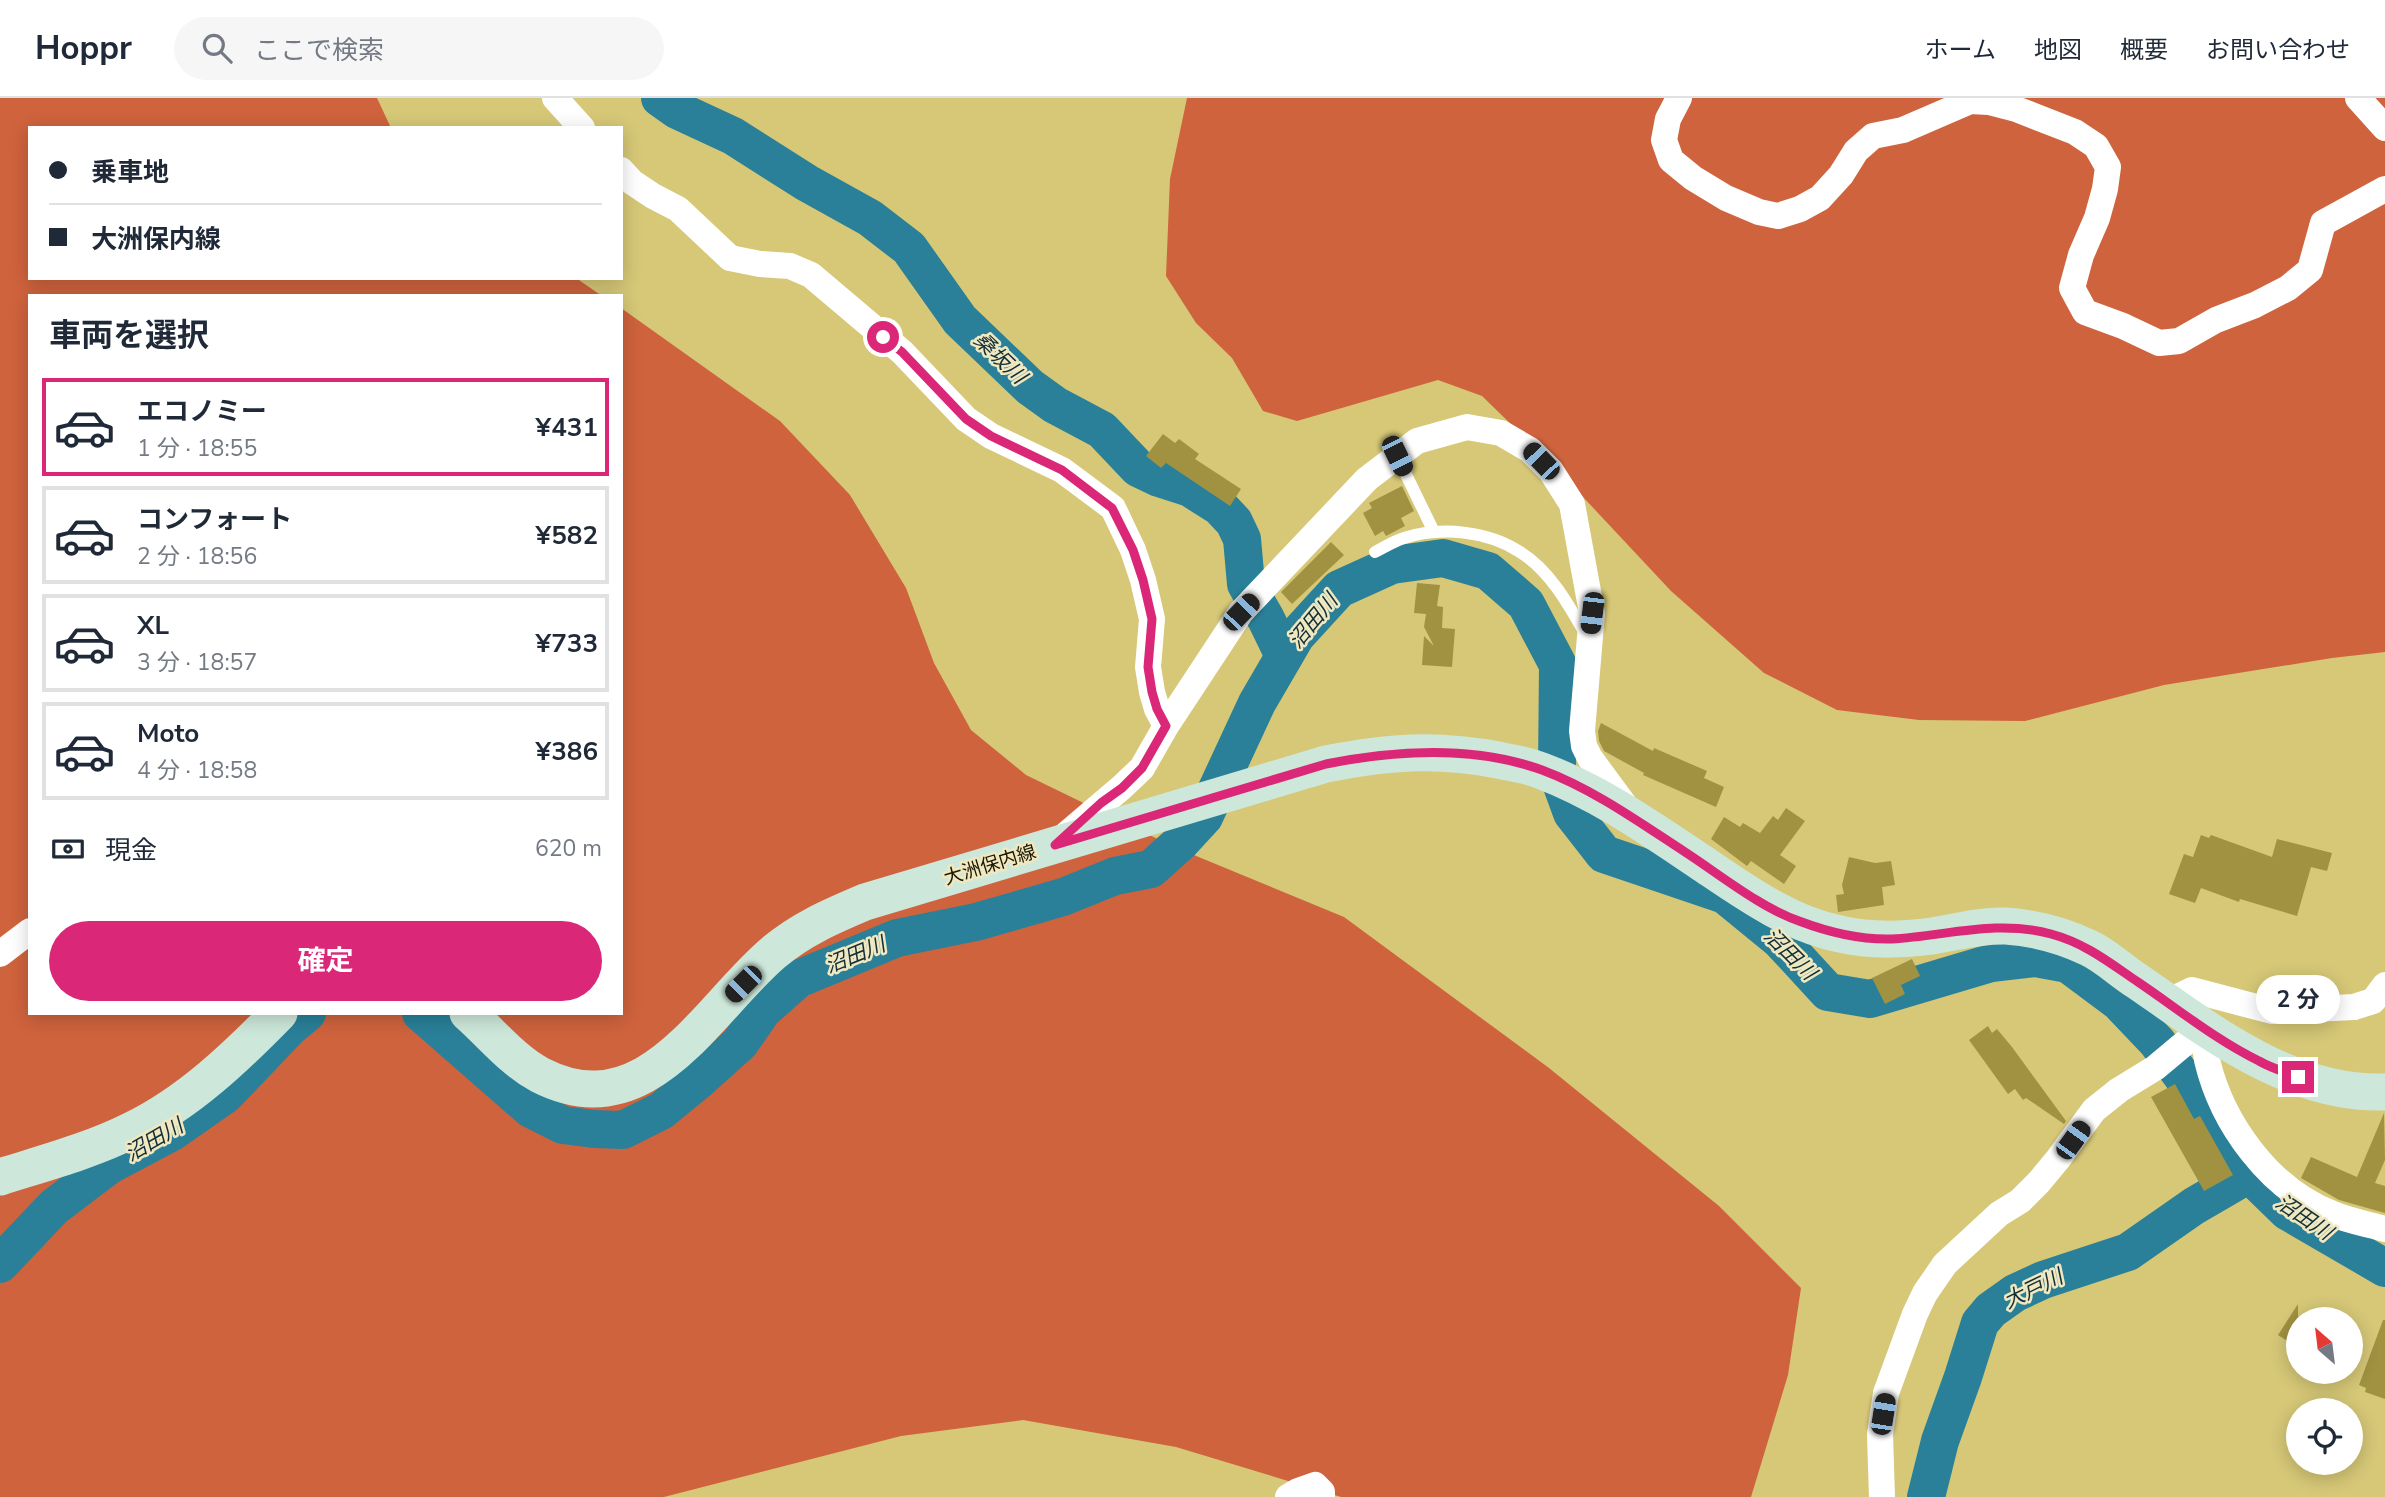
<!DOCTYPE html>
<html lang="ja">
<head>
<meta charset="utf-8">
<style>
	body { margin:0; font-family:"Nunito Sans","Noto Sans JP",sans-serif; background:#f6f6f7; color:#1f2937; height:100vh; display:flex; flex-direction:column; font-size:26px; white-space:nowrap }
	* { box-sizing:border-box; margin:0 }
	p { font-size:23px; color:#747a83 }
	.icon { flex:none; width:38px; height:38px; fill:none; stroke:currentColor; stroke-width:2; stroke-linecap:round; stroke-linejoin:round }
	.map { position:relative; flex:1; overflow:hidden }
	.panel { position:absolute; left:28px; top:196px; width:595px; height:721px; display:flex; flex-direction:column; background:#fff; border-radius:0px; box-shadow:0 4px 18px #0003 }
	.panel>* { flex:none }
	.top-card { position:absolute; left:28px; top:28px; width:595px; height:154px; border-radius:0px; box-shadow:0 4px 18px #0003; display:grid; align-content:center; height:154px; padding:0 21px; background:#fff }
	.needle { width:46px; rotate:332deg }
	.fabs { position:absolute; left:2286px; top:1209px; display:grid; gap:14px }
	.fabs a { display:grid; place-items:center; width:77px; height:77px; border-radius:50%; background:#fff; box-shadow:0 4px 18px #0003; font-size:35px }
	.end { position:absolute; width:32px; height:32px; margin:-16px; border:9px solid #db2777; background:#fff; box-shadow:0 0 0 4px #fff }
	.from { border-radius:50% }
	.bubble { position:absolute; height:49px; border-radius:24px; background:#fff; box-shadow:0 4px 18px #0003; font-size:23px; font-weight:700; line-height:49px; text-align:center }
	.car { position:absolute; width:21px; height:42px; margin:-21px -10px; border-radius:9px; box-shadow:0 0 5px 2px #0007; background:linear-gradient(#222 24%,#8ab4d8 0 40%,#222 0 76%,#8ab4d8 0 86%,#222 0) }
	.top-card b { display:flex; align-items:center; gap:24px; height:66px; font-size:26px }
	.top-card b+b { border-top:2px solid #e0e1e3 }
	.top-card i { width:18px; height:18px; background:#1f2937 }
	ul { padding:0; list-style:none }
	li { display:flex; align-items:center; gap:21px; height:98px; margin:0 14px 10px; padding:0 7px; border:4px solid #e0e1e3; border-radius:0px }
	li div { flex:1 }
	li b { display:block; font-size:26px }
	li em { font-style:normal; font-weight:700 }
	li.on { border-color:#db2777 }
	li>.icon { width:63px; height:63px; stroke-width:1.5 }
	h2 { padding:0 21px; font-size:32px; line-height:84px }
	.pay { display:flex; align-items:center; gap:18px; height:77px; padding:0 21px; font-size:26px }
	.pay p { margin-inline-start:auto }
	.button { display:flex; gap:14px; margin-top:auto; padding:14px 21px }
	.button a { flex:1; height:80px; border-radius:42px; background:#db2777; color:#fff; font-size:28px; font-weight:700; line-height:80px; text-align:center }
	header { display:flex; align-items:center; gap:42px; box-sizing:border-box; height:98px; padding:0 35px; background:#fff; border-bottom:2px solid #e0e1e3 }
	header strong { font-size:33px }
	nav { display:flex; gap:38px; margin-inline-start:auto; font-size:24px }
	.search { width:490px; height:63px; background:#f6f6f7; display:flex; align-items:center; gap:18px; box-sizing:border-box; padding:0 24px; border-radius:38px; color:#747a83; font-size:26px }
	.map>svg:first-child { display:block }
	.forest { fill:#cf633d }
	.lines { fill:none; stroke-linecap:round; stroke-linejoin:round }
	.river { stroke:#298098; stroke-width:38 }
	.building { fill:#a09241 }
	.lane { stroke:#fff; stroke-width:12 }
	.street { stroke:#fff; stroke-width:26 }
	.secondary { stroke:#cde8da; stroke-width:37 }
	.route { stroke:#db2777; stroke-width:9 }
	.labels { text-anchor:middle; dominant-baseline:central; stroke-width:5; stroke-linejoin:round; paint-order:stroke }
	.street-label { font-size:19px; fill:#1b1700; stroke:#efe8c1 }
	.water-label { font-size:21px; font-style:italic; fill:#142e36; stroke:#efe8c1 }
</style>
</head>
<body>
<header>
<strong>Hoppr</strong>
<div class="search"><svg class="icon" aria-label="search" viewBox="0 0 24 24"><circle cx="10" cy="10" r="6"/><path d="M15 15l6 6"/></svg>ここで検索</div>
<nav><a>ホーム</a><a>地図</a><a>概要</a><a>お問い合わせ</a></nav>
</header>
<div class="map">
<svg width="2385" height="1399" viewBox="0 0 2385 1399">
	<rect width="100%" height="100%" fill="#d6c877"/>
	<g class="forest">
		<polygon points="0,0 377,0 391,30 30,30 30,180 576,180 602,198 30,198 30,915 621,915 621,210 780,323 850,397 906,490 934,565 971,632 1026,677 1172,748 1344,819 1549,970 1719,1108 1801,1190 1788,1277 1751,1399 1341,1399 1176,1349 1023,1322 901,1338 664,1399 0,1399"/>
		<polygon points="1187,0 2385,0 2385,554 2332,560 2164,587 2025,623 1919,622 1837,612 1764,575 1671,493 1554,368 1482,298 1438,282 1297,323 1263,313 1232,260 1196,225 1166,178 1170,81"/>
	</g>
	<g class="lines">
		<g class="river">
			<polyline points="660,0 677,12 733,38 807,85 870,120 909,150 960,222 1030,289 1055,307 1102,332 1138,370 1159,380 1190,390 1220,409 1234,424 1242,441 1246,486 1266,521 1284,558"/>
			<polyline points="421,915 531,1011 563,1027 594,1031 623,1032 661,1013 700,981 740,945 763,912 798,881 897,840 976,824 1063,799 1115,778 1151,771 1181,744 1204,719 1257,605 1296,538 1339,491 1392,467 1443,460 1488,473 1526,506 1558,567 1557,674 1572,715 1604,756 1725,797 1780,842 1828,894 1870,901 1991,865 2035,860 2068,866 2119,904 2157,944 2196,997 2249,1076 2287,1113 2385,1170"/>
			<polyline points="0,1166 54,1109 108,1068 172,1034 225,997 289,930 307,915"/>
			<polyline points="1926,1399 1940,1343 1963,1279 1980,1225 1991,1212 2015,1195 2043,1182 2128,1154 2194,1108 2249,1076"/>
		</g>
	</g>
	<g class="building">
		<polygon points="1163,336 1175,345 1179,341 1199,356 1195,361 1241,391 1230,408 1166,365 1161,370 1146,358"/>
		<polygon points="1402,388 1414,413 1401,420 1405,428 1386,438 1383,433 1375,438 1363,415 1372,410 1369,405"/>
		<polygon points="1331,444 1344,457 1292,506 1281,494"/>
		<polygon points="1417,485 1440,487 1437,508 1443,509 1442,530 1455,531 1452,569 1422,567 1424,538 1434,548 1424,529 1426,516 1414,515"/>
		<polygon points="1601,625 1653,653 1654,650 1707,673 1704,680 1724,689 1716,709 1643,677 1644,675 1604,653 1599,643 1598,633"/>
		<polygon points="1786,710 1805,723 1780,757 1796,768 1784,786 1751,763 1747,768 1711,741 1724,719 1740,729 1743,725 1760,735 1773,718 1778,722"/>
		<polygon points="2201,737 2209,740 2211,737 2272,759 2277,741 2332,755 2327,773 2311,769 2297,818 2240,801 2239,804 2201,790 2195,805 2169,796 2184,756 2193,759"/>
		<polygon points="1849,759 1875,765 1891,763 1895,787 1882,789 1884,807 1838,814 1836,797 1844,796 1842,787"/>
		<polygon points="1912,861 1920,878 1901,887 1905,896 1885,906 1872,880"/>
		<polygon points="1988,928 1992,935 1997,931 2012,949 2066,1023 2064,1026 2026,1000 2023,1002 2015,991 2008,996 1969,942"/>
		<polygon points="2175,986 2194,1021 2200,1018 2233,1077 2204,1093 2151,999"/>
		<polygon points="2384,1015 2385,1062 2375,1085 2385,1088 2385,1115 2339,1102 2301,1080 2311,1059 2357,1079"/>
		<polygon points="2298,1206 2298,1250 2278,1237"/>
		<polygon points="2383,1222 2385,1222 2385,1301 2365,1294 2366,1290 2359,1287"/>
	</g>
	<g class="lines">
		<g class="lane">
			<polyline points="1397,358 1434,434"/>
			<path d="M1375,454C1385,449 1394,443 1404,440C1441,428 1488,433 1520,454C1550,472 1570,509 1587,539"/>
		</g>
		<g class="street">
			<polyline points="555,0 582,30"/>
			<polyline points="1679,0 1668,21 1664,42 1671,62 1693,80 1726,100 1759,114 1778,118 1800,111 1820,100 1841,77 1856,53 1873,38 1903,32 1970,3 1989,4 2016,11 2075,34 2096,48 2108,69 2105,91 2097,120 2081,157 2072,190 2085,214 2123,228 2159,245 2179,243 2216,222 2255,207 2288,190 2310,172 2323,125 2385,91"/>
			<polyline points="2358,0 2385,30"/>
			<polyline points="621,72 632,84 653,98 678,111 730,160 760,166 790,168 811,177 902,254 966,321 991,338 1062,372 1113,410 1133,452 1143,482 1152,521 1148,569 1152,594 1157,611 1166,628"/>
			<polyline points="1061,741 1122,689 1142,670 1166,628 1241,514 1367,381 1417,343 1467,329 1501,335 1530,352 1551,373 1572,406 1592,515 1582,633 1584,648 1590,660 1629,713"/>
			<polyline points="0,856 30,833"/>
			<polyline points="2167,904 2192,892 2272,913 2354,909 2373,903 2385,887"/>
			<path d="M2204,929C2205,940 2205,952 2207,962C2222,1026 2270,1092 2333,1116C2349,1123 2368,1126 2385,1131"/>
			<polyline points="1288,1399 1298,1393 1315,1387 1322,1394 1322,1399"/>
			<polyline points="1882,1399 1880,1336 1886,1295 1915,1216 1925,1195 1945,1166 1999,1116 2020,1103 2039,1084 2058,1061 2094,1012 2119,992 2155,970 2204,929"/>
		</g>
		<g class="secondary">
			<path d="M468,915C492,936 512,962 540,977C647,1032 706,912 773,855C801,831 832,818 865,804L1326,666C1387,654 1436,650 1498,662C1512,665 1528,667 1542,673C1600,695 1651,731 1702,765C1745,794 1789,826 1840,836C1869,843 1902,842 1932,838C1957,834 1981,827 2006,828C2034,830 2064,838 2089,850C2106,858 2121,873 2137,883C2211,934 2290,997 2385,994"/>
			<path d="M0,1079C44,1065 90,1053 132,1032C188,1005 236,959 279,915"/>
		</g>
	</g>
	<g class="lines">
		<path class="route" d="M883,239L902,254L966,321L991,338L1062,372L1112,410L1133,452L1143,482L1152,521L1148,569L1152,594L1157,611L1166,628L1142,670L1122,690L1101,705L1055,747L1326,666C1396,652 1473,647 1542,672C1593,691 1639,724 1685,754C1719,776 1761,810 1799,823C1828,834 1860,842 1892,841C1946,838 1997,821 2051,836C2085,845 2110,865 2138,884C2178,911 2216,942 2259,963C2271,970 2285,974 2298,979"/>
	</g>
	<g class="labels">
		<g class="street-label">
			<text transform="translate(990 767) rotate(-17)">大洲保内線</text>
		</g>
		<g class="water-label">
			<text transform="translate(1000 260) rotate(44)">桑坂川</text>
			<text transform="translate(1313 523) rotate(-50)">沼田川</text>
			<text transform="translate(1790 856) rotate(45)">沼田川</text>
			<text transform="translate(855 857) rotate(-22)">沼田川</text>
			<text transform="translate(154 1042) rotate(-30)">沼田川</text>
			<text transform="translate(2304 1119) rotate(34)">沼田川</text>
			<text transform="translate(2033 1191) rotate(-26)">大戸川</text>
		</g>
	</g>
</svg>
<div class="fabs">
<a><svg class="needle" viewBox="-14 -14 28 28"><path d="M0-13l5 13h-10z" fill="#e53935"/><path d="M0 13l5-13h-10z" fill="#747a83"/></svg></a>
<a><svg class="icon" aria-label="locate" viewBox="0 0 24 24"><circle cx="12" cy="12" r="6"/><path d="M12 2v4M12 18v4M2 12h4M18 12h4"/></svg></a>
</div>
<i class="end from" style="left:883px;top:239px"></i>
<i class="end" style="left:2298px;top:979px"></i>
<div class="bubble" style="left:2256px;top:877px;width:84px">2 分</div>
<i class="car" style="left:1397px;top:358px;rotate:154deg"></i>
<i class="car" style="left:1541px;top:363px;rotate:316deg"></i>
<i class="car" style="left:1241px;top:514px;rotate:44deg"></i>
<i class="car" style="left:1592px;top:515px;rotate:187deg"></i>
<i class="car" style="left:743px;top:886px;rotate:225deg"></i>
<i class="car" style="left:2073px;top:1042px;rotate:36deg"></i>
<i class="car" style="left:1883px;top:1316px;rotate:9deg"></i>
<div class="top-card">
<b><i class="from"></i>乗車地</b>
<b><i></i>大洲保内線</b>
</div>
<section class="panel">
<h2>車両を選択</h2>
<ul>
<li class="on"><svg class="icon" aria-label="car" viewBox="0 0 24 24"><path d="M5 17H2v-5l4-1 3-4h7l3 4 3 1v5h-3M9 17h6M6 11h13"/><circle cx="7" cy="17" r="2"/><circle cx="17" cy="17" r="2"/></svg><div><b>エコノミー</b><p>1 分 · 18:55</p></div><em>¥431</em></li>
<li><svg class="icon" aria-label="car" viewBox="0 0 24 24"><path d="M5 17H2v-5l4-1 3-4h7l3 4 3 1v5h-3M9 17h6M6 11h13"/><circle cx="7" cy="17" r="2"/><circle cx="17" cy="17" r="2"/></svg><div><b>コンフォート</b><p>2 分 · 18:56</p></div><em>¥582</em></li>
<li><svg class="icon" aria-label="car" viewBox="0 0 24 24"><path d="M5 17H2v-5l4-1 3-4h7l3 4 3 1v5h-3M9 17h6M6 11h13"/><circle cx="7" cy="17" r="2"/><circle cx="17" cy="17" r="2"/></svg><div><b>XL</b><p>3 分 · 18:57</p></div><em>¥733</em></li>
<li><svg class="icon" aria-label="car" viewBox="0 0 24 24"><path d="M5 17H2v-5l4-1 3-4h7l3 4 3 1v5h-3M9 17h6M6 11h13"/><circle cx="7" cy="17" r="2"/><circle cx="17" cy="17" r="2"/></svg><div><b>Moto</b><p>4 分 · 18:58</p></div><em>¥386</em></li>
</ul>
<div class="pay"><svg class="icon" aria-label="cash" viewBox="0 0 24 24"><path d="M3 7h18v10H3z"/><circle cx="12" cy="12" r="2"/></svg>現金<p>620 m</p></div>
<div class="button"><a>確定</a></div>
</section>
</div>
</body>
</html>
